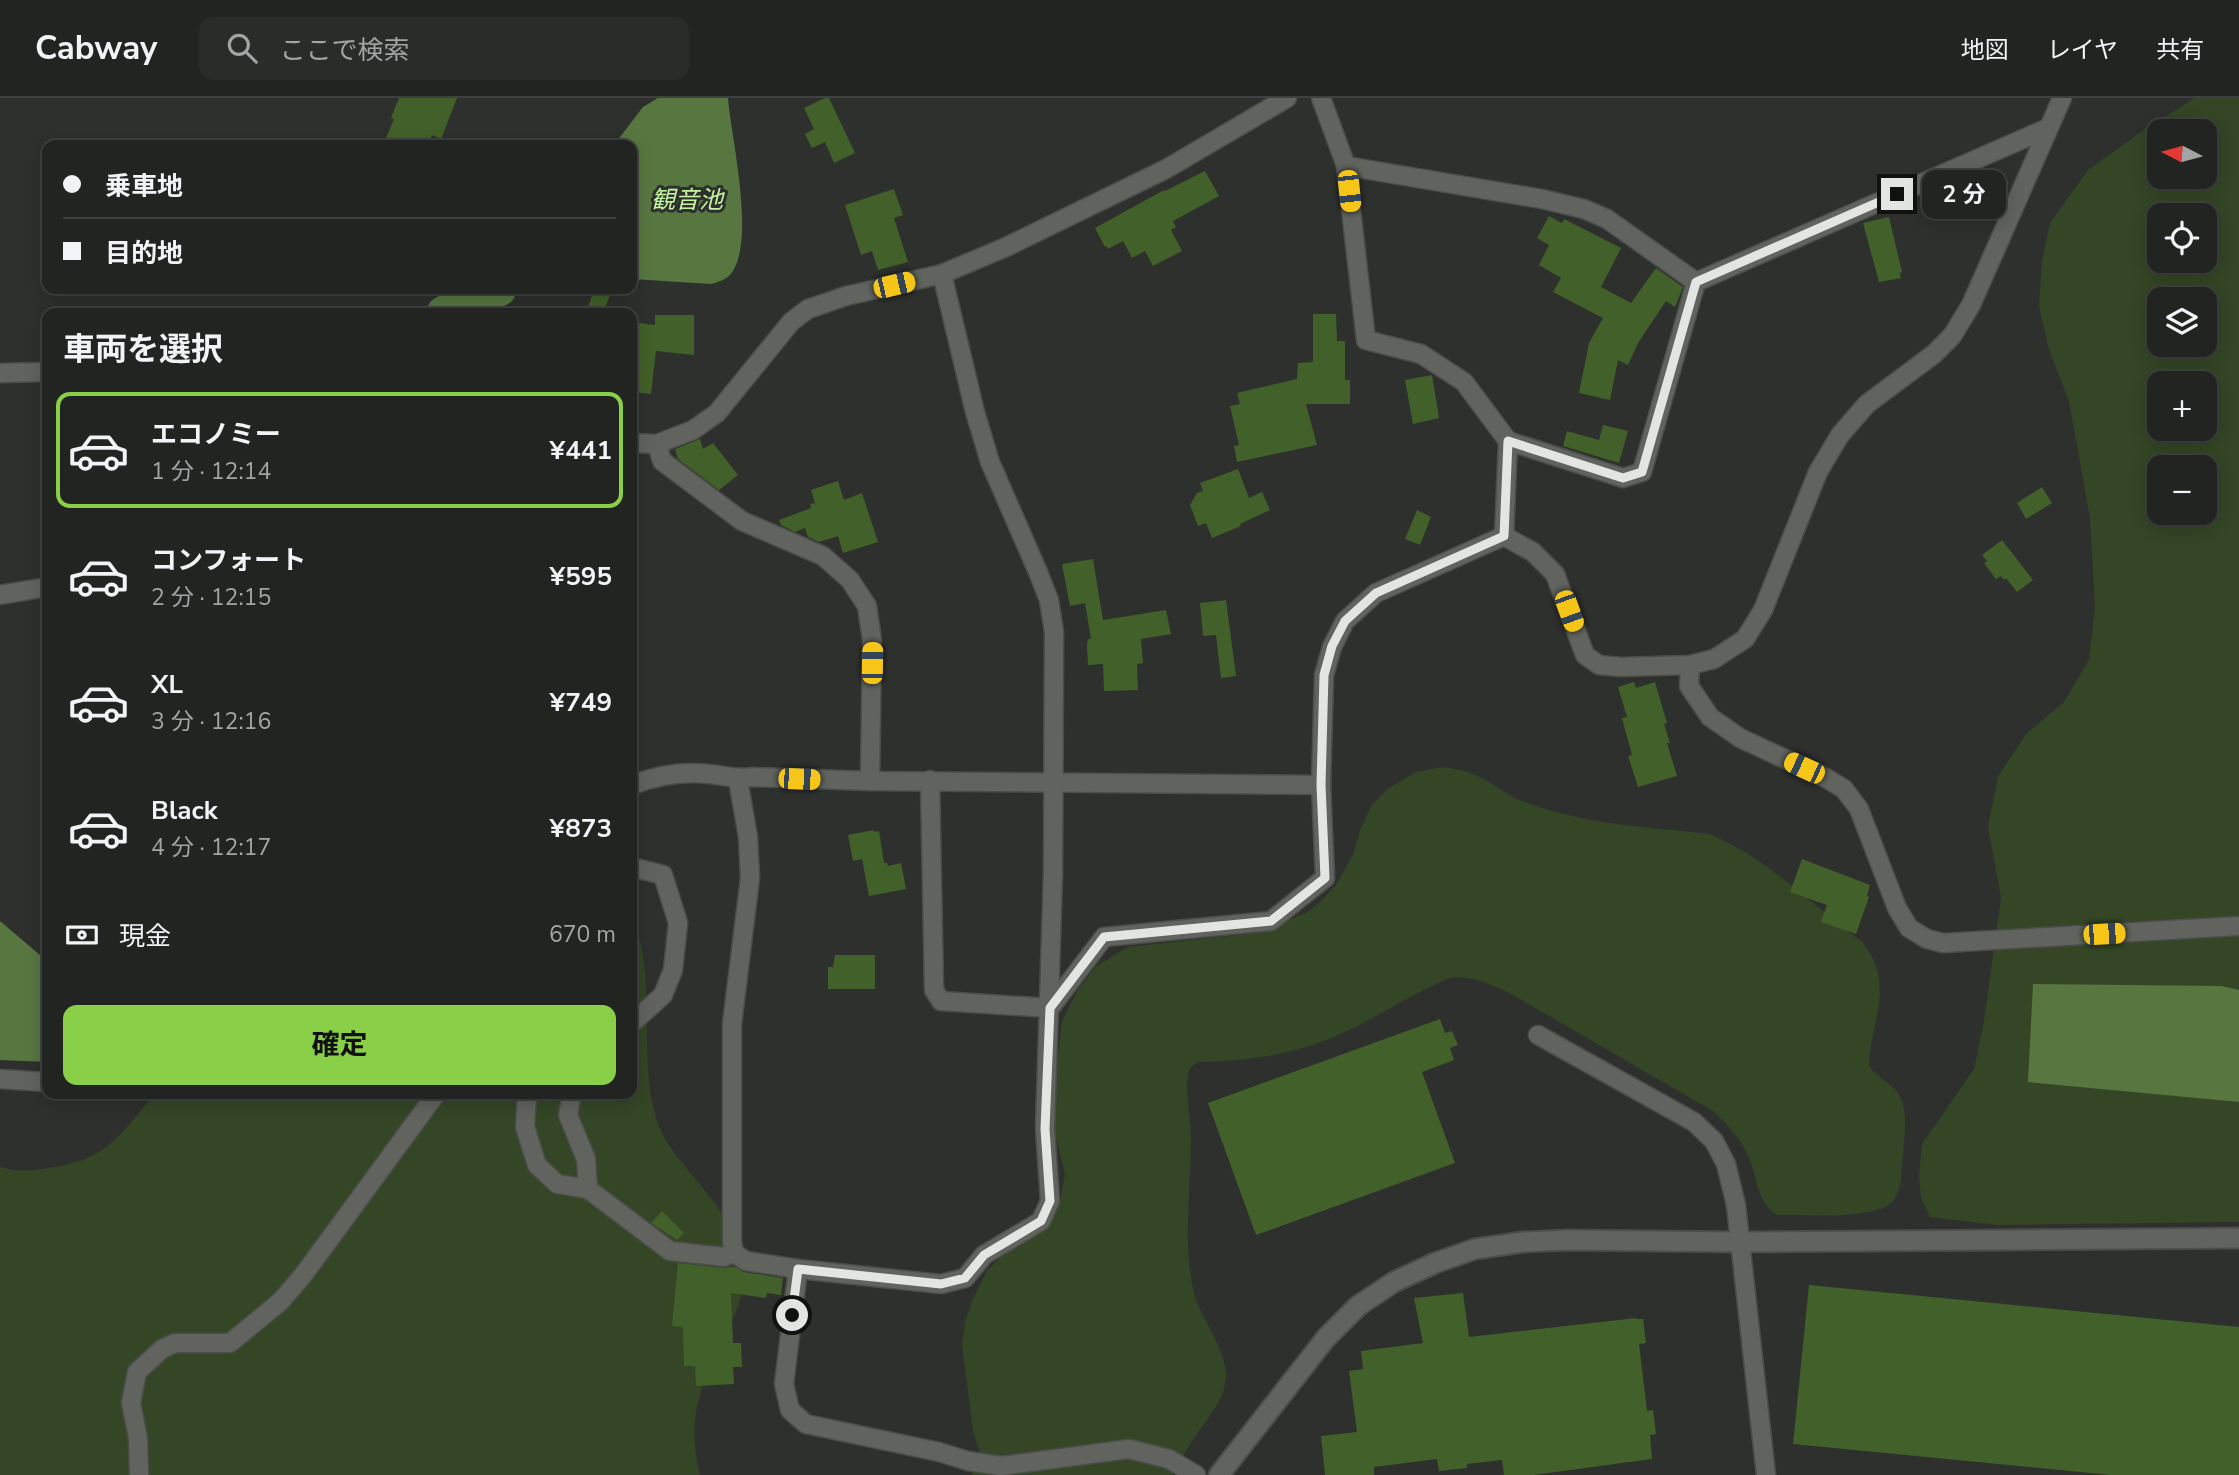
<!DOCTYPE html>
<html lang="ja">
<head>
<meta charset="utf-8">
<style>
	body { margin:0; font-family:"Nunito Sans","Noto Sans JP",sans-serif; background:#2a2c2a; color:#f1f3f6; height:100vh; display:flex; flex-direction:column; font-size:26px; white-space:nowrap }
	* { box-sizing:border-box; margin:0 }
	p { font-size:23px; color:#a2a4a5 }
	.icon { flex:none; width:38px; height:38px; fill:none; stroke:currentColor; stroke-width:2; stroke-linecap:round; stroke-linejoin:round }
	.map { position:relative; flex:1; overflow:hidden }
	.drawer { position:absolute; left:42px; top:210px; width:595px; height:791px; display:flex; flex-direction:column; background:#222422; border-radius:14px; box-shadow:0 4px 18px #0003,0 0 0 2px #3f4140 }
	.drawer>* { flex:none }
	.hud { position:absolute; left:42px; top:42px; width:595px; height:154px; border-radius:14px; box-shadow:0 4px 18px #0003,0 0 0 2px #3f4140; display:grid; align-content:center; height:154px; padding:0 21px; background:#222422 }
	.needle { width:46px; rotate:276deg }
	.tools { position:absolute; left:2147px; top:21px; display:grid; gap:14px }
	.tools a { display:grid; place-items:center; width:70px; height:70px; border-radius:14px; background:#222422; box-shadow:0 4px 18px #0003,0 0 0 2px #3f4140; font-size:35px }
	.end { position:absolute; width:32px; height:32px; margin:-16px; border:9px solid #e3e5e2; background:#111; box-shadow:0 0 0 4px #111 }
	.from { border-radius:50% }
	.bubble { position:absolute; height:49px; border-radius:14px; background:#222422; box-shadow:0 4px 18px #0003,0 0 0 2px #3f4140; font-size:23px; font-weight:700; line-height:49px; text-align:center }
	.car { position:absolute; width:21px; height:42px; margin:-21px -10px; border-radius:9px; box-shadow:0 0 5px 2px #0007; background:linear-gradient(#f5c518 24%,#345 0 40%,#f5c518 0 76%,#345 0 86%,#f5c518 0) }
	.hud b { display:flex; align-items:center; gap:24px; height:66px; font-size:26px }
	.hud b+b { border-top:2px solid #3f4140 }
	.hud i { width:18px; height:18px; background:#f1f3f6 }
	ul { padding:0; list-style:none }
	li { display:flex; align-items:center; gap:21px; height:116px; margin:0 14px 10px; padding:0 7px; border:4px solid transparent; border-radius:14px }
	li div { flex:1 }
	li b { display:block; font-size:26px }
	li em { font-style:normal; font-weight:700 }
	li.selected { border-color:#89cf48 }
	li>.icon { width:63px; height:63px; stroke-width:1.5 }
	h2 { padding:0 21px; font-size:32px; line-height:84px }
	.pay { display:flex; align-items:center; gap:18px; height:77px; padding:0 21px; font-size:26px }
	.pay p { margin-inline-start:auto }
	.button { display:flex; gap:14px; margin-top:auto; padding:14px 21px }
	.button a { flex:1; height:80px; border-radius:14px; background:#89cf48; color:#111; font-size:28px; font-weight:700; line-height:80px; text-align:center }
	header { display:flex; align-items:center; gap:42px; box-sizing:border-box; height:98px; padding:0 35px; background:#222422; border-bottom:2px solid #3f4140 }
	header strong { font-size:33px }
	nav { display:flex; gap:38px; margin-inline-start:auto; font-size:24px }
	.search { width:490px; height:63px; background:#2a2c2a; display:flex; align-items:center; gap:18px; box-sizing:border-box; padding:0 24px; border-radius:14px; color:#a2a4a5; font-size:26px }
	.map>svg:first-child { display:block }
	.green { fill:#344626; fill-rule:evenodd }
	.water { fill:#587740 }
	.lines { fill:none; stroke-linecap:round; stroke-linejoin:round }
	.river { stroke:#587740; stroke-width:35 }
	.building { fill:#426029 }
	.minor-casing { stroke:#4b4d4a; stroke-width:21 }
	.tertiary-casing { stroke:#4b4d4a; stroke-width:23 }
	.minor { stroke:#60635e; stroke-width:18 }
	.tertiary { stroke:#60635e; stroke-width:19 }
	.route { stroke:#e3e5e2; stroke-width:9 }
	.labels { text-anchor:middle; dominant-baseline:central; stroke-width:6; stroke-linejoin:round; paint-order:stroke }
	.water-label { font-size:24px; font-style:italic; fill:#c5f4a1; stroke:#2e302d }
</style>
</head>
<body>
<header>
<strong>Cabway</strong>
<div class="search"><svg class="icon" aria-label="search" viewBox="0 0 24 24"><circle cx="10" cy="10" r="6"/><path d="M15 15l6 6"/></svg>ここで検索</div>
<nav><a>地図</a><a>レイヤ</a><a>共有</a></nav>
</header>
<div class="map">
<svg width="2239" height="1377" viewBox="0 0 2239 1377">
	<rect width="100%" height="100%" fill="#2e302d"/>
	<g class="green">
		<path d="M2195,0H2239V1124L1997,1127L1930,1119L1921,1099L1919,1078L1922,1046L1974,971L1984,923L2001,800L1988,729L1998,678L2026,636L2064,604L2089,562L2095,509L2090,420L2069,303L2049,252L2039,208L2042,163L2050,125L2088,72L2148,29ZM2160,33H2205V79H2160ZM2160,117H2205V163H2160ZM2160,201H2205V247H2160ZM2160,285H2205V331H2160ZM2160,369H2205V415H2160Z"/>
		<path d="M1443,669C1457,671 1471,674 1484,681C1497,688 1508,698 1522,703C1581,726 1647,729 1709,736C1763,757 1815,809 1862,844C1896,884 1871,922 1869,967C1876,980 1892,984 1899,997C1909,1014 1904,1037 1903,1056C1901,1071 1903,1091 1893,1103C1877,1123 1802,1116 1777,1117C1756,1104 1757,1078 1748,1057C1739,1039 1727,1026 1713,1013L1513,897C1492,887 1474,877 1450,880C1408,897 1371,924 1329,941C1287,958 1242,963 1197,964C1192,968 1189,970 1188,977C1185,997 1191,1020 1191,1041C1191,1092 1182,1144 1194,1195C1201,1221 1227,1252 1226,1279C1224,1304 1207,1321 1194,1340C1186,1352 1180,1365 1172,1377H971L975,1373L981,1358L973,1333L962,1247L965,1224L972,1203L987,1172L1016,1146L1043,1127L1058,1111L1061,1099L1065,1076L1047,1003L1058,958L1062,924L1076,895L1095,869L1128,849L1256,835L1306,815L1320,804L1336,787L1353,757L1361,730L1372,707L1389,690L1416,674Z"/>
		<path d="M632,817C659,883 636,956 657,1023C663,1042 676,1057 688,1072C706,1094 737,1129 741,1157C742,1168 742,1179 742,1189C741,1206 731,1225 724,1240C700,1292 686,1318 700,1377H0V1069C17,1074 30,1073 48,1070C105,1063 121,1038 154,996H632Z"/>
	</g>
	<g class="water">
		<path d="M658,0H728C731,40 757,145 730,177C725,182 718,184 711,186L632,181V47H614L643,9Z"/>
		<polygon points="0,823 47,863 47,964 0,962"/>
		<polygon points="2033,886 2221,888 2239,892 2239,1004 2028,984"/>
	</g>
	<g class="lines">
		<polyline class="river" points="444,215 499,191"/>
	</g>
	<g class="building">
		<polygon points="399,0 457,0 441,41 432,37 428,47 383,47 394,21 391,20"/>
		<polygon points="825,0 829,0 855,55 834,65 825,44 812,50 805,36 814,31 804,10"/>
		<polygon points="1205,73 1219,98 1173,123 1176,129 1171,132 1182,153 1153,168 1145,153 1132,160 1123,143 1108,151 1106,148 1105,149 1095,130 1164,92 1165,93"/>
		<polygon points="894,91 903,117 894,120 908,164 878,172 872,153 861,157 845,107"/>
		<polygon points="1549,118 1562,125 1564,121 1621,150 1601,189 1631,205 1656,170 1683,189 1675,209 1666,203 1638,245 1628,267 1618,262 1610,302 1579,295 1589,245 1603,220 1553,194 1561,180 1539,167 1549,147 1537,140"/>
		<polygon points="1889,119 1902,174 1900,175 1901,180 1879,184 1863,125"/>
		<polygon points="594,192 610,197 603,215 586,215"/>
		<polygon points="1313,216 1336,216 1337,243 1345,243 1345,282 1350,282 1350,306 1306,306 1317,347 1237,364 1234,348 1239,347 1230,308 1240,306 1237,295 1297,281 1298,265 1313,264"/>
		<polygon points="655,217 694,217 694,257 656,253 651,296 632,294 632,224 655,227"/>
		<polygon points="1432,277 1439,320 1413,326 1405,282"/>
		<polygon points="1603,327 1628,333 1619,365 1563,348 1567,333 1599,342"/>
		<polygon points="700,341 703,351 713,345 738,377 719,392 678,361 675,351"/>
		<polygon points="1238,371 1249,400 1262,394 1270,412 1240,426 1241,428 1212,440 1206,425 1198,428 1190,407 1197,395 1203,393 1200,385"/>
		<polygon points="838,383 844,402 862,395 878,444 843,455 838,438 819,444 808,439 805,430 795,434 781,427 779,422 811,410 810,406 815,405 811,392"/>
		<polygon points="2042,389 2052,405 2026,421 2017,405"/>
		<polygon points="1417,412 1431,419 1420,447 1405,441"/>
		<polygon points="2002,442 2033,482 2017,494 2006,480 2004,482 2001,478 1996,481 1984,465 1987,463 1982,457"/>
		<polygon points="1093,461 1103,522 1166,512 1171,536 1141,541 1143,565 1137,566 1138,592 1104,593 1103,566 1088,567 1087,547 1088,541 1091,541 1085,505 1070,508 1062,466"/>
		<polygon points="1226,502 1236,578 1221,580 1216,537 1203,538 1200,505"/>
		<polygon points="1634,584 1636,590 1655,584 1667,625 1664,626 1670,645 1667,645 1677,678 1638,689 1628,658 1632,657 1622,620 1627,619 1618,589"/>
		<polygon points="874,732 874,734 879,733 884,765 887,765 888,768 901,765 906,791 869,798 862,761 853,763 848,737"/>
		<polygon points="1802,761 1870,787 1867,798 1869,799 1856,836 1821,824 1827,807 1790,794"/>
		<polygon points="835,857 875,857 875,891 828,891 828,869 833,869"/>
		<polygon points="1440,921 1445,935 1452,933 1458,947 1450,950 1454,962 1422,974 1455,1065 1256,1137 1208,1005"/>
		<polygon points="662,1113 684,1135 677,1142 651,1125"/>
		<polygon points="678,1165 723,1170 735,1169 744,1174 783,1180 781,1197 767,1195 766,1200 731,1195 733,1245 741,1245 742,1269 733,1269 734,1286 696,1288 695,1268 684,1268 683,1229 672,1228"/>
		<polygon points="1809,1187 2239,1229 2239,1377 2111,1377 1793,1346"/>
		<polygon points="1463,1195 1469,1239 1636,1220 1636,1221 1643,1221 1646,1245 1639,1246 1647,1313 1653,1312 1656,1336 1650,1337 1652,1361 1533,1377 1504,1377 1502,1362 1467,1366 1467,1370 1439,1373 1437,1361 1374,1369 1374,1377 1325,1377 1321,1338 1357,1334 1349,1273 1363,1271 1361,1253 1423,1245 1414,1200"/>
	</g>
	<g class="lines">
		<g class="minor-casing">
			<g id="minor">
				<polyline points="1321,0 1346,68"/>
				<polyline points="1696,184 1607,121 1584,111 1542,101 1346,68 1366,242 1421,256 1464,284 1508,343 1623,380 1642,374 1696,184 2048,30"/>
				<polyline points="0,275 47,274"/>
				<polyline points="632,345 657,346 693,332 717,315 791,224 808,211 846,198 942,176 1006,149 1166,71 1287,0"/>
				<polyline points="657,346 662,363 742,423 823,458 850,482 867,508 872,542 870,683 1321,687 1324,577 1332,549 1345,523 1376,495 1504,438 1533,454 1555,476 1585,557 1599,567 1621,569 1690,567 1714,561 1745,541 1763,512 1818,374 1840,337 1867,306 1934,256 1952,238 1971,207 2062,0"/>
				<polyline points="1504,438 1508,343"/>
				<polyline points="0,497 47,489"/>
				<polyline points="1690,567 1689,588 1710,619 1740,640 1826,680 1844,691 1859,711 1897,810 1909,830 1927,841 1943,845 2239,828"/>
				<polyline points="738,682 748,739 750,780 732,926 732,1144 734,1155 746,1163 798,1171 941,1186 965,1180 984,1157 1041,1123 1050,1103 1045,1031 1053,776 1054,534 1049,502 1038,474 990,364 975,314 942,176"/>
				<polyline points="930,682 934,892 941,903 1050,910 1104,839 1271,823 1325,780 1321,687"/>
				<path d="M632,687C656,678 682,673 708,676C724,677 736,682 752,679L870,683"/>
				<polyline points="632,769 663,777 678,825 673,872 663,897 632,925"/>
				<polyline points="1538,937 1694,1024 1714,1043 1726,1066 1736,1107 1766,1377"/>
				<polyline points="0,981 47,984"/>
				<polyline points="527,996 525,1029 537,1067 557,1086 588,1091 670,1153 724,1159 734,1155"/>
				<polyline points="572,996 568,1017 586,1061 588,1091"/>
				<polyline points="798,1171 784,1286 790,1312 806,1326 939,1354 968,1363 1001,1368 1129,1351 1169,1361 1196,1377"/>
				<polyline points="139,1377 138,1340 131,1305 137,1274 162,1251 175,1245 230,1245 281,1203 304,1176 436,996"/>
			</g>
		</g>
		<g class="tertiary-casing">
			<polyline id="tertiary" points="1219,1377 1326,1240 1358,1208 1394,1184 1435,1165 1475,1151 1523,1144 1568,1142 1739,1144 2239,1140"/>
		</g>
		<use href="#minor" class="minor"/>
		<use href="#tertiary" class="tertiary"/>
	</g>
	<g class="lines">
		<polyline class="route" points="792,1217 798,1171 941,1186 965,1180 984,1157 1041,1123 1050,1103 1045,1031 1050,910 1104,839 1271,823 1325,780 1321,687 1324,577 1332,548 1345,523 1376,495 1504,438 1508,343 1623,380 1642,374 1696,184 1897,96"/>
	</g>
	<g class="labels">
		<g class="water-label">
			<text x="687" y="102">観音池</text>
		</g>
	</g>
</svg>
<div class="tools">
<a><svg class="needle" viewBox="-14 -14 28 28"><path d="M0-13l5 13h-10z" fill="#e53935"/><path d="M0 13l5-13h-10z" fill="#a2a4a5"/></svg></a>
<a><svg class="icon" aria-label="locate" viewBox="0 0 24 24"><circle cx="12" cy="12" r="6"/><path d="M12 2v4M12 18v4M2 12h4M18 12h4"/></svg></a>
<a><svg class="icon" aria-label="layers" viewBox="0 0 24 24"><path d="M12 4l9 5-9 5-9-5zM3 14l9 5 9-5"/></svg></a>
<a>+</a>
<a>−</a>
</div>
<i class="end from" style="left:792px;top:1217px"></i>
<i class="end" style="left:1897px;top:96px"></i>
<div class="bubble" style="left:1922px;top:72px;width:84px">2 分</div>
<i class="car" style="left:1349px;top:93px;rotate:174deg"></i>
<i class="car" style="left:894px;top:187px;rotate:77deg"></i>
<i class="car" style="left:1569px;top:513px;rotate:160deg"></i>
<i class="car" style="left:872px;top:565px;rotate:1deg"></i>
<i class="car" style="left:1804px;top:670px;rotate:295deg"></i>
<i class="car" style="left:799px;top:681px;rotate:92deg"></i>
<i class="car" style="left:2104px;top:836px;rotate:87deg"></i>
<div class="hud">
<b><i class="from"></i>乗車地</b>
<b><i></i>目的地</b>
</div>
<section class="drawer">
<h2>車両を選択</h2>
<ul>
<li class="selected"><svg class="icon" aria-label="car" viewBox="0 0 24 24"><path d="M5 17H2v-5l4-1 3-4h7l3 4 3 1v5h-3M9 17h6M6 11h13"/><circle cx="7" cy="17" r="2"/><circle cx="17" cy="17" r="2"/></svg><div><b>エコノミー</b><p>1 分 · 12:14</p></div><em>¥441</em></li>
<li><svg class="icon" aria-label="car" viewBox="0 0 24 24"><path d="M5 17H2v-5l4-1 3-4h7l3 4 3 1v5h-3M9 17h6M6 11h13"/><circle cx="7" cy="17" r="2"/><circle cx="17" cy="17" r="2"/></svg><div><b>コンフォート</b><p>2 分 · 12:15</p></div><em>¥595</em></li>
<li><svg class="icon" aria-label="car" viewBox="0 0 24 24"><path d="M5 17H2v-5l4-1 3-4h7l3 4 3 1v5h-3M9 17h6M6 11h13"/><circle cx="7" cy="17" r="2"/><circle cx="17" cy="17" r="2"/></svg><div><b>XL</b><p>3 分 · 12:16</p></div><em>¥749</em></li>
<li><svg class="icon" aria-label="car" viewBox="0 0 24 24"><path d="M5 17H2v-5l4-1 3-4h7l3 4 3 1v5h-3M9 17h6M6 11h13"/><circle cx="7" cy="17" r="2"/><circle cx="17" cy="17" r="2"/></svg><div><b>Black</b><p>4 分 · 12:17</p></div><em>¥873</em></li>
</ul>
<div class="pay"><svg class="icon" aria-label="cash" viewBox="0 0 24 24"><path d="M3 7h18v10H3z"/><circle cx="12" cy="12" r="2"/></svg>現金<p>670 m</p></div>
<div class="button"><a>確定</a></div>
</section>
</div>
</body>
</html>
